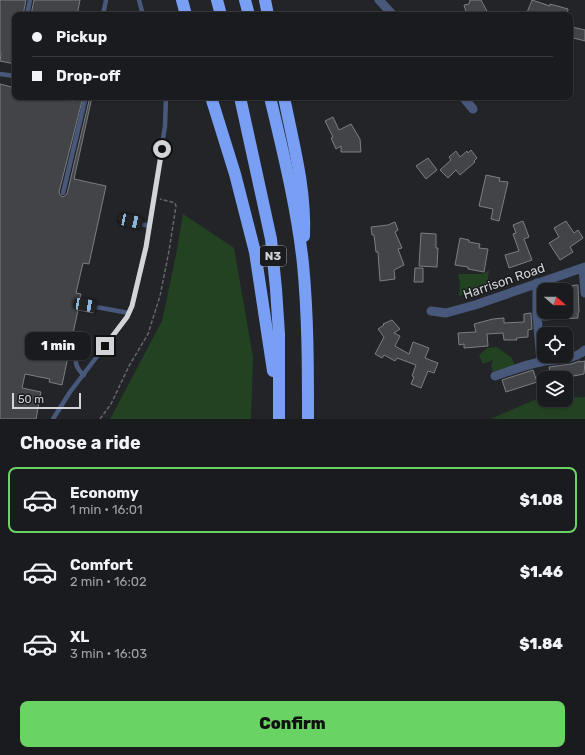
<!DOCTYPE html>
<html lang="en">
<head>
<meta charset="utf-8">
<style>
	body { margin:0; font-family:Rubik,sans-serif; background:#232427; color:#f1f3f6; height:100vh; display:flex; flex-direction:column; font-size:15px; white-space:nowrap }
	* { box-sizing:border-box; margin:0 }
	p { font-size:13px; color:#9fa1a4 }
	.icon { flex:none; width:22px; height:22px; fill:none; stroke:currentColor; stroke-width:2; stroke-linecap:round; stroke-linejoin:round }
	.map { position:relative; height:419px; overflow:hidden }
	.side { display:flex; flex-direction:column; background:#1a1b1e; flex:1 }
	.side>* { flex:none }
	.top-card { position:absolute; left:12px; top:12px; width:561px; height:88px; border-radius:8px; box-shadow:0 1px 3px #0004,0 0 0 1px #38393c; display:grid; align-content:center; height:88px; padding:0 20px; background:#1a1b1e }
	.needle { width:26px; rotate:110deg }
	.tools { position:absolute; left:537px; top:283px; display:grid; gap:8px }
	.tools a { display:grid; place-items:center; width:36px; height:36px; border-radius:8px; background:#1a1b1e; box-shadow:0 1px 3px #0004,0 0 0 1px #38393c; font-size:20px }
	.scale { position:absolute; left:12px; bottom:10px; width:69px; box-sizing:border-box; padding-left:4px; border:2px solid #d3d4d7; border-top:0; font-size:11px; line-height:14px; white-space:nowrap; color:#d3d4d7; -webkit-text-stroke:3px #191b1e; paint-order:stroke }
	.end { position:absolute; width:18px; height:18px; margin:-9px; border:5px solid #d3d4d7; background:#111; box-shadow:0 0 0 2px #111 }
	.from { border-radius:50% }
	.bubble { position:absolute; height:28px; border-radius:8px; background:#1a1b1e; box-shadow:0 1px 3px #0004,0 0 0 1px #38393c; font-size:13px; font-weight:800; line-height:28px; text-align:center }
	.car { position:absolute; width:12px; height:24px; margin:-12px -6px; border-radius:5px; box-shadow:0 0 3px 1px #0007; background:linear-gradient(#222 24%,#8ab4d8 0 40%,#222 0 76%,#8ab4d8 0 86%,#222 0) }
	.top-card b { display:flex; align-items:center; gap:14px; height:38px; font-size:15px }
	.top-card b+b { border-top:1px solid #38393c }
	.top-card i { width:10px; height:10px; background:#f1f3f6 }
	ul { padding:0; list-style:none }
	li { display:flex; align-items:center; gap:12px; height:66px; margin:0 8px 6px; padding:0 12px; border:2px solid transparent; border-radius:8px }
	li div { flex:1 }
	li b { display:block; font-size:15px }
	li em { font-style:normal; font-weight:800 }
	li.current { border-color:#69d464 }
	li>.icon { width:36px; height:36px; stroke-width:1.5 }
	h2 { padding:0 20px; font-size:18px; line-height:48px }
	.action { display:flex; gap:8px; margin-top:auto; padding:8px 20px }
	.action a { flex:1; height:46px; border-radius:8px; background:#69d464; color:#111; font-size:16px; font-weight:800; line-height:46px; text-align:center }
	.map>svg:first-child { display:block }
	.green { fill:#234221 }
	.building { fill:#424448; stroke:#7c7e83 }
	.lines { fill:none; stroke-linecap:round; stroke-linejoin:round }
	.path { stroke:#64666a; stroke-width:1.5; stroke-dasharray:4 2; stroke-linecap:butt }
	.service { stroke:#48587a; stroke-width:4.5 }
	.minor { stroke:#48587a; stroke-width:9 }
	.motorway { stroke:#789ff4; stroke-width:12 }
	.route { stroke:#d3d4d7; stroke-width:5 }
	.labels { text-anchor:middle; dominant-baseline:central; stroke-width:3; stroke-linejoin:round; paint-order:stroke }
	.shield { fill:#191b1e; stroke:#9b9ca0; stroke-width:1 }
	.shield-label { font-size:12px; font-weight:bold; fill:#d3d4d7 }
	.street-label { font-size:13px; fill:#d3d4d7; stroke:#191b1e }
</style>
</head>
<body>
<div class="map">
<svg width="585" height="419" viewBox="0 0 585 419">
	<rect width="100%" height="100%" fill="#222428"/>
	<g class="green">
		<polygon points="183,214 234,248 253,357 251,419 110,419 162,321 176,255"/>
		<polygon points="489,270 487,286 459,296 460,283 458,274 483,274"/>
		<polygon points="497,347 512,358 515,366 493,372 491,366 493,360 483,364 479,355 487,348"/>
		<polygon points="585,397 585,419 490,419 537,399 566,400 566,398"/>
	</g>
	<g class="building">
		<polygon points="0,0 26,0 23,15 15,15 15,64 0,61 1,54 0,52"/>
		<polygon points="34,0 80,0 77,15 31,15"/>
		<polygon points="470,0 481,0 489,15 467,15 464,5 469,4"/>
		<polygon points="532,0 550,6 550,4 568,9 567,15 526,15"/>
		<polygon points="572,27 585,30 585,41 570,37"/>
		<polygon points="0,84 15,88 15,97 57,97 73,101 74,97 83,97 59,192 60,195 63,197 67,194 89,101 87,97 92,97 74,179 106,186 89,264 83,263 76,293 81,294 79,302 82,303 82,308 93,310 93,313 78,310 62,385 49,382 50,379 25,374 22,388 41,392 36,419 0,419"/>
		<polygon points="333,117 339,130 351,124 360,139 361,152 341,152 341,146 336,149 331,138 333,137 325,121"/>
		<polygon points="471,150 477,158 474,161 475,162 460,175 456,170 448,178 440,170 451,160 449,157 456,151 460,157 467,151 468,153"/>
		<polygon points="428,158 437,170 426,179 416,166"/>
		<polygon points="486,175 500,178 499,181 508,182 499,221 491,219 493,209 479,206"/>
		<polygon points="523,221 529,237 524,239 532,260 509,268 505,255 519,251 513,234 516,233 513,225"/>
		<polygon points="566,221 574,233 578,230 583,238 570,247 573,252 560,260 549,243 559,237 554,228"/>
		<polygon points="395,222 398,230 395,232 402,248 398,249 404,265 394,270 395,279 380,281 378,252 376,252 374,235 372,235 371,227 388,225"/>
		<polygon points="421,233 436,234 436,248 438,248 437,267 419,266"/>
		<polygon points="460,238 469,240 469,242 480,244 479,248 488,249 484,272 468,269 468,267 455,265"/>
		<polygon points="415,268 423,268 423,282 414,282"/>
		<polygon points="578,285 579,312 578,313 578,318 543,320 543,312 566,312 566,286"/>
		<polygon points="531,313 532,329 528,330 528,337 516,338 517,340 504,340 503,333 487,334 488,346 464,348 464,344 459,345 458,333 476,332 474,324 493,319 504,318 504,323 524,322 524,314"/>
		<polygon points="392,320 400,329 394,333 400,336 395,346 409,354 413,342 429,348 425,358 438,363 434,373 428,371 421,388 411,384 414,377 412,376 416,365 397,358 395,361 384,355 382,358 375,354 384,337 378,329 384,325 383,324"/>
		<polygon points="580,361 580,362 585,361 584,374 563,378 551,378 549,367 571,364"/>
		<polygon points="533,370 537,382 506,392 502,380"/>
	</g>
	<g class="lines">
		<polyline class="path" points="100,419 111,404 129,366 148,334 160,296 169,251 176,206 175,203 160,199"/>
		<g class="service">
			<polyline points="139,0 143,15"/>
			<polyline points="27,15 30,0"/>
			<polyline points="103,15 106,0"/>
			<polyline points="0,74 15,76"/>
			<polyline points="63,193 85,100"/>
			<polyline points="121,219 149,226"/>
			<polyline points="85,305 129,313"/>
			<path d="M76,347C76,359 73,366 84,375"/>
			<polyline points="53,419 70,392 127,317 132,306 146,247 165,126 166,97"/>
		</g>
		<g class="minor">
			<polyline points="379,0 393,15"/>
			<polyline points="463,97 473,109"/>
			<polyline points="583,268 585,293"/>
			<polyline points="537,283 537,315 541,362"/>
			<polyline points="431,311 446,313 475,305 585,267"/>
			<path d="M495,376C510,371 525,365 540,362C555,359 573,361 585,350"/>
		</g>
		<g class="motorway">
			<polyline points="182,0 186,15"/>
			<polyline points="217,0 221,15"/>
			<polyline points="245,0 249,15"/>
			<polyline points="265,0 268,15"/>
			<polyline points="211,97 235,174 255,252 273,371"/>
			<polyline points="240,97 271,239 276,289 279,334 279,419"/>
			<path d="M270,97C283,152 297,208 303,264C308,316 308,367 308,419"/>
			<path d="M284,97C293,143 306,188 304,236"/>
		</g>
	</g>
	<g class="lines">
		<polyline class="route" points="105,346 127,317 132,306 146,247 162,149"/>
	</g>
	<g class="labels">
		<rect class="shield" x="260" y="246" width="26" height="20" rx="3"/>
		<g class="shield-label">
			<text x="273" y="256">N3</text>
		</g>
		<g class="street-label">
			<text transform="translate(504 281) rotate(-19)">Harrison Road</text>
		</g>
	</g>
</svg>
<div class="tools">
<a><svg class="needle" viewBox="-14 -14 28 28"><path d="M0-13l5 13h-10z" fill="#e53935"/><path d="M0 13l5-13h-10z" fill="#9fa1a4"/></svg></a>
<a><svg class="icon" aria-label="locate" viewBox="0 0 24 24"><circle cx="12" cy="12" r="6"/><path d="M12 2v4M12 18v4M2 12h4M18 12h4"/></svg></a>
<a><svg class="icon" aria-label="layers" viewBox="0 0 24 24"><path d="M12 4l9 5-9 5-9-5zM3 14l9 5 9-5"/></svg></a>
</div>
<div class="scale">50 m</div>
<i class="end from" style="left:162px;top:149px"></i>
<i class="end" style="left:105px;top:346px"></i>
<div class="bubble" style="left:25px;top:332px;width:66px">1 min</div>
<i class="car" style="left:131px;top:221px;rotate:102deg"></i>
<i class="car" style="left:85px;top:305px;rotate:99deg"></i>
<div class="top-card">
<b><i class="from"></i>Pickup</b>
<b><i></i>Drop-off</b>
</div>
</div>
<section class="side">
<h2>Choose a ride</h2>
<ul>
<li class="current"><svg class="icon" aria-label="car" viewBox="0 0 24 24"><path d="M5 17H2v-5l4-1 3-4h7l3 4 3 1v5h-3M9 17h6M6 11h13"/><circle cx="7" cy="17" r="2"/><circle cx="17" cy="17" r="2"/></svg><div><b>Economy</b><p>1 min · 16:01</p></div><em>$1.08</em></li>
<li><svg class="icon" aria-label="car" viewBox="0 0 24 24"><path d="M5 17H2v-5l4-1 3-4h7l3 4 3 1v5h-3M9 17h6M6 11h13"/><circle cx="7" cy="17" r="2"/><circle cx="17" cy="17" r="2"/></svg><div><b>Comfort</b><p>2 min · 16:02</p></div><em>$1.46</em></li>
<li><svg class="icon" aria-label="car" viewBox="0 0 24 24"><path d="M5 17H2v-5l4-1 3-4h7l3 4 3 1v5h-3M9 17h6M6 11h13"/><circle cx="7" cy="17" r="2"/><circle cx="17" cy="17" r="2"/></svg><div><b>XL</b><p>3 min · 16:03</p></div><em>$1.84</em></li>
</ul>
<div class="action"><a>Confirm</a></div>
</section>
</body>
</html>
